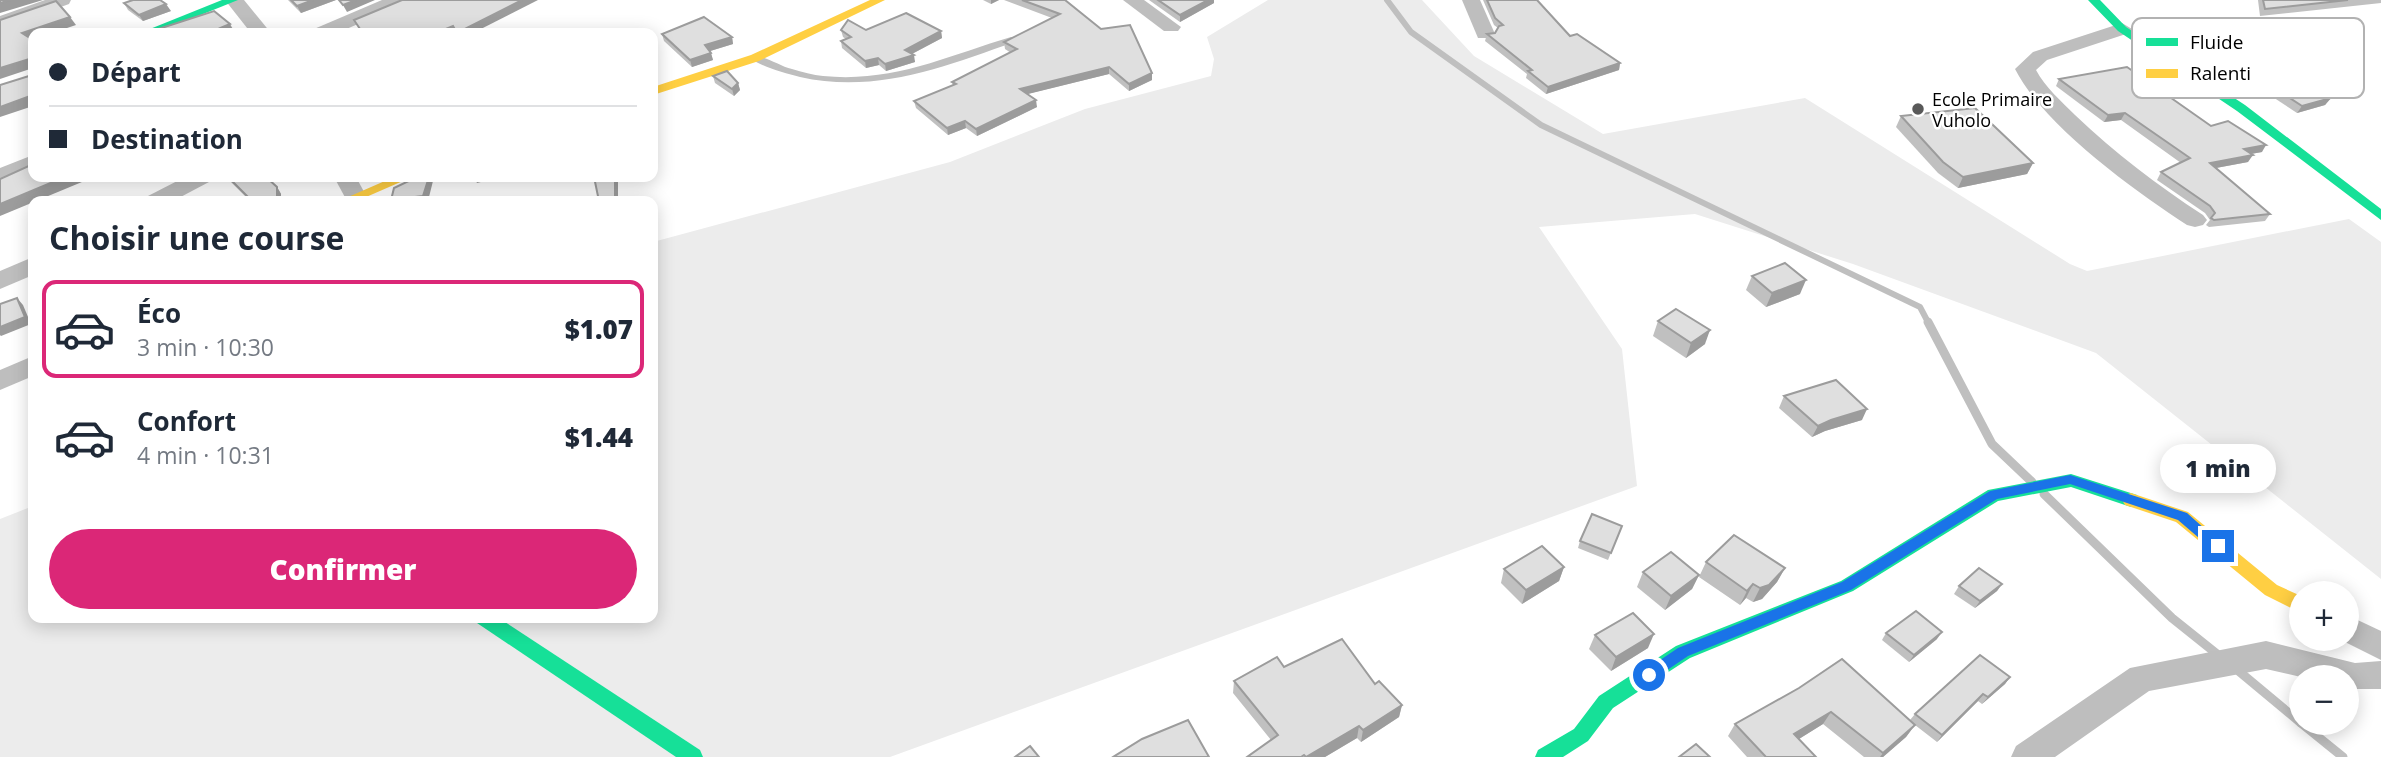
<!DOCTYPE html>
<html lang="fr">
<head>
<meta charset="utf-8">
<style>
	body { margin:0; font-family:"Open Sans",sans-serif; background:#f6f6f7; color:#1f2937; height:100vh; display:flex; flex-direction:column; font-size:26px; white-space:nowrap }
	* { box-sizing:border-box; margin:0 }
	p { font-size:23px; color:#747a83 }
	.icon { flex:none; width:38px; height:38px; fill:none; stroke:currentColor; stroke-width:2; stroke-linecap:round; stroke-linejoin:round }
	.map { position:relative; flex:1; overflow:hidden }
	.sheet { position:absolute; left:28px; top:196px; width:630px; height:427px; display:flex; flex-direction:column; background:#fff; border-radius:14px; box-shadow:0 4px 18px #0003 }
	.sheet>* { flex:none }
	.banner { position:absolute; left:28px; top:28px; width:630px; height:154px; border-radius:14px; box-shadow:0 4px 18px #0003; display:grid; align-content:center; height:154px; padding:0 21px; background:#fff }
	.controls { position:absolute; left:2289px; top:581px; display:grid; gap:14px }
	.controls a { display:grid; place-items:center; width:70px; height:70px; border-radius:50%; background:#fff; box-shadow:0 4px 18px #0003; font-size:35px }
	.end { position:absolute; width:32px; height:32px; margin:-16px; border:9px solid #1a73e8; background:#fff; box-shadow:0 0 0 4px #fff }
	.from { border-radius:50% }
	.bubble { position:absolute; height:49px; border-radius:24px; background:#fff; box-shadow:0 4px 18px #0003; font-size:23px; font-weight:800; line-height:49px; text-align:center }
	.banner b { display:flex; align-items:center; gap:24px; height:66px; font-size:26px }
	.banner b+b { border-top:2px solid #e0e1e3 }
	.banner i { width:18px; height:18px; background:#1f2937 }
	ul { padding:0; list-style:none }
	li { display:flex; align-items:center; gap:21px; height:98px; margin:0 14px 10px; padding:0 7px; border:4px solid transparent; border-radius:14px }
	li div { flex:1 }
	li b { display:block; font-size:26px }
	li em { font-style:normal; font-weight:800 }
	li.active { border-color:#db2777 }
	li>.icon { width:63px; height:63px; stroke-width:1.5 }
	h2 { padding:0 21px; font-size:32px; line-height:84px }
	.primary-button { display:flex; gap:14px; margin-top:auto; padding:14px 21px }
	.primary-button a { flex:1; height:80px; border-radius:42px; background:#db2777; color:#fff; font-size:28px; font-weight:800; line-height:80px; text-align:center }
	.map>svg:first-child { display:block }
	.green { fill:#ececec }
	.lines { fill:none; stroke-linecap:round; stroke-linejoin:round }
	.stream-far1 { stroke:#bfbfbf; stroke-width:6 }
	.stream { stroke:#bfbfbf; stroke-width:9 }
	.lane { fill:#bebebe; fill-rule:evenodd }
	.street { fill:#bebebe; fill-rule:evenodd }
	.fast { fill:#16e098; fill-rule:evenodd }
	.slow { fill:#ffcf43; fill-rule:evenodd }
	.wall { fill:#c0c0c0 }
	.shaded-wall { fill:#9c9c9c }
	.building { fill:#dfdfdf; stroke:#9c9c9c; stroke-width:2 }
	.route { fill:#1a73e8 }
	.poi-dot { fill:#595959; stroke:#fff; stroke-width:2.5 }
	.labels { text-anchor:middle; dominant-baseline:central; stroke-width:5; stroke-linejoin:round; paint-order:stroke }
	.far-poi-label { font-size:18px; fill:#000; stroke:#fff; text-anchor:start }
	.key { fill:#fff; stroke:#b2b2b2; stroke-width:2 }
	.key-label { font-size:19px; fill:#000 }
</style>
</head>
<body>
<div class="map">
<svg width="2381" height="757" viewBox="0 0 2381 757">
	<rect width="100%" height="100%" fill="#fff"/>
	<polygon class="green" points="1268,0 1422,0 1474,56 1603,134 1805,98 2070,264 2087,271 2349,219 2381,242 2381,579 2096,353 1853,264 1695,214 1539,227 1622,349 1637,486 890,757 0,757 0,519 33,506 33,618 653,618 653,242 950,162 1085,109 1211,76 1214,59 1207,37"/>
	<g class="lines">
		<polyline class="stream-far1" points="1387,0 1411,32 1541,125 1920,307 1929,324"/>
		<g class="stream">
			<polyline points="1928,322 1992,444 2032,482"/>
			<polyline points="2044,494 2172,618 2222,658"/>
			<polyline points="2235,668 2301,723"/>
			<polyline points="2301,723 2343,757"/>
		</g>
		<path class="lane" d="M1011,37L1014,38V42C945,67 875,94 800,77C784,73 764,68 750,58L752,56C765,55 779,66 792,69C802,72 813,75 823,76C893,83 947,56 1011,37Z"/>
		<g class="street">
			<polygon points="45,0 71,0 69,4 0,29 0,16"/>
			<polygon points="225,0 244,0 271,33 251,33"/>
			<polygon points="382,0 407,0 405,4 337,33 311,33 314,29"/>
			<polygon points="1123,0 1144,0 1181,27 1178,31 1164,31"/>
			<polygon points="1462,0 1480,0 1495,34 1492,38 1478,38"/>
			<path d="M2122,23L2132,29L2129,33L2047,60L2036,70C2045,87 2061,101 2075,115C2115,153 2157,185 2203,215L2207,220L2203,225L2195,227L2187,225C2134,190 2044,126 2015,69L2033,52Z"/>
			<polygon points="33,155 33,170 0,183 0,168"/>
			<polygon points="185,177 212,177 209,182 173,201 145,201 148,196"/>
			<polygon points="334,177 356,177 369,201 347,201"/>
			<polygon points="33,257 33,275 0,289 0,271"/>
			<polygon points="33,356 33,376 0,390 0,370"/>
			<polygon points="2347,615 2381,631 2381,660 2339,639 2347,639"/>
			<polygon points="2266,641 2355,663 2381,661 2381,689 2347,689 2347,677 2301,677 2266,669 2149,691 2055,757 2011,757 2016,746 2130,668"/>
		</g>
		<g class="fast">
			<polygon points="222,0 238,0 156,33 140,33"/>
			<polygon points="2088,0 2100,0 2126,27 2245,105 2381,209 2381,220 2237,111 2118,31"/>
			<polygon points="2071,474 2137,495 2140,500 2137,505 2131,507 2071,487 1998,501 1853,591 1690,658 1613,708 1588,741 1563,757 1535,757 1538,750 1574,729 1599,696 1676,646 1841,581 1988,490"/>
			<polygon points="475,618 499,618 700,750 703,757 676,757 477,623"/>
		</g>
		<g class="slow">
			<polygon points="870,0 885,0 759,61 653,95 653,87 751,55"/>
			<polygon points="394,177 412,177 357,201 339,201"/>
			<polygon points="2131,493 2188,512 2277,585 2301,596 2301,613 2265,595 2176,522 2125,505 2122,500 2125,495"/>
		</g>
	</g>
	<g class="wall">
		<polygon points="288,0 336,0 301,13"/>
		<polygon points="983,0 999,0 991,4"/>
		<polygon points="1004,0 1065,0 1152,80 1129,91 1109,74 1027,94 1037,107 977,136 966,128 948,135 916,108 914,101 953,86 952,82 1011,53 1005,49 1004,42 1052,18"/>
		<polygon points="1149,0 1214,0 1214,3 1180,22"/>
		<polygon points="1483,0 1537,0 1570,36 1620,63 1619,70 1546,94 1526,78 1527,74 1485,41 1487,34 1495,33 1498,28 1494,25"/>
		<polygon points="2258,0 2381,0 2381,3 2260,16"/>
		<polygon points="124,3 171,11 143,21 128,10"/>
		<polygon points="841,30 941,31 942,38 912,54 915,62 886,71 879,65 866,68 842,48 841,41 846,39 843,37"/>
		<polygon points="662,34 732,37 733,44 710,51 713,60 692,67 664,41"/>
		<polygon points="2263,61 2331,98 2325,105 2297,113 2250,82"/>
		<polygon points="713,76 738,83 740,90 734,96 715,83"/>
		<polygon points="2059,79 2211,126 2262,152 2251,154 2248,162 2216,168 2270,214 2265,221 2209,227 2206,225 2210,220 2205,213 2157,180 2161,172 2181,163 2121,120 2104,122 2056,86"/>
		<polygon points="1901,116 2033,163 2027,174 1958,188 1938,173 1896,127"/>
		<polygon points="226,177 266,177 277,187 281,194 281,201 250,201"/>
		<polygon points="1752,276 1800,294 1766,307 1746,290"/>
		<polygon points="1658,321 1705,344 1686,358 1653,336"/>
		<polygon points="1784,396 1862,420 1825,431 1812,437 1779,408"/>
		<polygon points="1622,526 1608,560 1578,548 1580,541"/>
		<polygon points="1706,562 1785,568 1777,582 1762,599 1753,602 1746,598 1740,605 1699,577"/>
		<polygon points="1564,567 1559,581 1522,604 1501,583 1504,569"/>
		<polygon points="1643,572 1699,575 1692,589 1665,610 1637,587"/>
		<polygon points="2002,584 1997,591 1975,608 1954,594 1959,586"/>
		<polygon points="1886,633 1937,639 1909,662 1882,640"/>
		<polygon points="1595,635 1648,648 1611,671 1589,649"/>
		<polygon points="1284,667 1375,684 1402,705 1399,717 1361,742 1357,738 1325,757 1247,757 1271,740 1233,693 1234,681"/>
		<polygon points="2010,677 2005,684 1982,704 1978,701 1937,742 1915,725 1906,737 1883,757 1864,757 1823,724 1799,739 1816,757 1747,757 1728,736 1735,724 1799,688 1910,720 1915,714"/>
	</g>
	<g class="shaded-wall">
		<polygon points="10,0 43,0 0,13 0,3"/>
		<polygon points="313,0 336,0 301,13 297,6"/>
		<polygon points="356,0 375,0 347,12 343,5"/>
		<polygon points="522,0 538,0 473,33 457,33"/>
		<polygon points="991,0 999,0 991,4"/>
		<polygon points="1208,0 1214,0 1214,3 1180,22 1180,15"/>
		<polygon points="166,4 171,11 143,21 139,15"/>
		<polygon points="70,17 76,25 52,33 33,33 33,39 22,33"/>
		<polygon points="230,24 234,31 228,33 223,33 220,28"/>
		<polygon points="453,26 455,33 436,33"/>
		<polygon points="941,31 942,38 906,57 905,50"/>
		<polygon points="732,37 733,44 707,52 705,45"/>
		<polygon points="711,53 713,60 692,67 690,60"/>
		<polygon points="914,55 915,62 886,71 885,64"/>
		<polygon points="878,58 879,65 866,68 865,61"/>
		<polygon points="29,59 33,68 0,79 0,68"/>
		<polygon points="1620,63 1619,70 1546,94 1548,87"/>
		<polygon points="1109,67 1109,74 1020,96 1020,89"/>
		<polygon points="1152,73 1152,80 1129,91 1129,84"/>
		<polygon points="738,83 740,90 734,96 732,89"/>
		<polygon points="33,95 33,106 0,117 0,107"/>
		<polygon points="2331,98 2325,105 2297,113 2302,106"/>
		<polygon points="1036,100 1037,107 977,136 976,129"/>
		<polygon points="2125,113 2121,120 2104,122 2108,115"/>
		<polygon points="965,121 966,128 948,135 947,128"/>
		<polygon points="2266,145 2262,152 2239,156 2244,149"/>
		<polygon points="2253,155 2248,162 2205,170 2210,163"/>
		<polygon points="2033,163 2027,174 1958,188 1963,177"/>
		<polygon points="65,177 94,177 0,216 0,204"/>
		<polygon points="429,177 434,177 428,201 391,201 391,200"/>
		<polygon points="474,177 500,177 477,183"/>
		<rect x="615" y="177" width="3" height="24"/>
		<polygon points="277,187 281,194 281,201 269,201"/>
		<polygon points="1806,280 1800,294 1766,307 1772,293"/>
		<polygon points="17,298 23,305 31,324 1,336 0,335 0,327"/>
		<polygon points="1710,330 1705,344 1686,358 1691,343"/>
		<polygon points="1867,409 1862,420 1825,431 1812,437 1818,426 1831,420"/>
		<polygon points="1564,567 1559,581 1522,604 1526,590"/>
		<polygon points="1785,568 1777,582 1762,599 1753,602 1760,588"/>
		<polygon points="1699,575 1692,589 1665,610 1671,596"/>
		<polygon points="1753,584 1746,598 1740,605 1747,591"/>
		<polygon points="2002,584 1997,591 1975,608 1980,601"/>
		<polygon points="1942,632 1937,639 1909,662 1914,655"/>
		<polygon points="1654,634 1648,648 1611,671 1616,657"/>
		<polygon points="2010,677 2005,684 1982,704 1988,697"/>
		<polygon points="1983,694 1978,701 1937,742 1942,735"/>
		<polygon points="1402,705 1399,717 1361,742 1363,730"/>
		<polygon points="1831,712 1823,724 1786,747 1794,734"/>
		<polygon points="1915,725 1906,737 1883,757 1880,757 1883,753"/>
		<polygon points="1359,726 1357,738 1325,757 1306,757"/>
	</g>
	<g class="building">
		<polygon points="0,0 10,0 0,3"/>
		<polygon points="133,0 160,0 166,4 139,15 124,3"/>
		<polygon points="291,0 313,0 297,6"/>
		<polygon points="339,0 356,0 343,5"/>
		<polygon points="402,0 522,0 457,33 453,26 436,33 348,33 360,29 354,20"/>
		<polygon points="1022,0 1065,0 1101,29 1130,25 1152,73 1129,84 1109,67 1020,89 1036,100 976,129 965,121 947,128 914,101 956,84 952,82 1017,49 1004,42 1060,14"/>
		<polygon points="1158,0 1208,0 1180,15"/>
		<polygon points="1487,0 1537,0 1570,36 1577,34 1620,63 1548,87 1528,71 1532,70 1487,34 1495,33 1499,26 1503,25 1495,18"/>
		<polygon points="2263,0 2348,0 2265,9"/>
		<polygon points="56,1 70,17 22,33 33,40 33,95 0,107 0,85 29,76 29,59 0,68 0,20"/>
		<polygon points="214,11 230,24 220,28 225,33 146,33"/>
		<polygon points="906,13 941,31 905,50 914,55 885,64 878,58 865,61 841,41 851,37 841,30 848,20 866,30"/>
		<polygon points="704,17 732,37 705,45 711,53 690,60 662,34"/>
		<polygon points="2263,61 2331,98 2302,106 2255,75"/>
		<polygon points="2127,67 2211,126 2228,121 2266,145 2244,149 2253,155 2210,163 2270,214 2214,220 2211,218 2215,213 2210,206 2161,172 2190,158 2125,113 2108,115 2059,79"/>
		<polygon points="727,71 738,83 732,89 713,76"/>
		<polygon points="1975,108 2033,163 1963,177 1943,162 1901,116"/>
		<polygon points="33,164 33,177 65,177 0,204 0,179"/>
		<polygon points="228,177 266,177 277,187 277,198 269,201 252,201"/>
		<polygon points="414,177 429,177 423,196 391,200 394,188 411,180"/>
		<polygon points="594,177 615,177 615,201 599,201"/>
		<polygon points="1785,263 1806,280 1772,293 1752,276"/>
		<polygon points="17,298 25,317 0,327 0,304"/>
		<polygon points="1676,309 1710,330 1691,343 1658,321"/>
		<polygon points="1836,380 1867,409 1831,420 1818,426 1784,396"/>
		<polygon points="1592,514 1622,526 1611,553 1580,541"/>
		<polygon points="1734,535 1785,568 1769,585 1760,588 1753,584 1747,591 1706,562"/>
		<polygon points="1542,546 1564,567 1526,590 1504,569"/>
		<polygon points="1671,552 1699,575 1671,596 1643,572"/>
		<polygon points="1979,568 2002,584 1980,601 1959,586"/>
		<polygon points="1916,611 1942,632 1914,655 1886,633"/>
		<polygon points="1633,613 1654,634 1616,657 1595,635"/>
		<polygon points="1342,639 1375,684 1379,681 1402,705 1363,730 1359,726 1306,757 1304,755 1301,757 1247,757 1278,735 1234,681 1277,657 1284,667"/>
		<polygon points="1980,655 2010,677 1988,697 1983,694 1942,735 1915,714"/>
		<polygon points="1842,659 1915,725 1883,753 1831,712 1794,734 1816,757 1766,757 1735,724 1799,688"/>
		<polygon points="1188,720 1209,757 1113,757 1142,739"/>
		<polygon points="1696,744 1710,757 1679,757"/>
		<polygon points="1030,746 1039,757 1015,757"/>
	</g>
	<polygon class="route" points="2070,475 2187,513 2224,546 2218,551 2213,550 2178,520 2070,484 1997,499 1851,590 1688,656 1654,679 1644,679 1642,675 1644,671 1678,648 1842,582 1990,491"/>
	<circle class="poi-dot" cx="1918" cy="109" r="7"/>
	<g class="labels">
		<g class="far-poi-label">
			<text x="1932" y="99">Ecole Primaire<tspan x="1932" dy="21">Vuholo</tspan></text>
		</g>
	</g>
	<rect x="2132" y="18" width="232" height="80" rx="10" class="key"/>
	<rect x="2146" y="38" width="32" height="8" fill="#16e098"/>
	<rect x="2146" y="69" width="32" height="9" fill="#ffcf43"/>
	<g class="key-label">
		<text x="2190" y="49">Fluide</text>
		<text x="2190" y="80">Ralenti</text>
	</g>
</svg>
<div class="controls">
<a>+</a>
<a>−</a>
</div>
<i class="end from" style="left:1649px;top:675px"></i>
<i class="end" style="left:2218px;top:546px"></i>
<div class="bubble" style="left:2160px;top:444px;width:116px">1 min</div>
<div class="banner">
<b><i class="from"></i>Départ</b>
<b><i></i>Destination</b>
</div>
<section class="sheet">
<h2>Choisir une course</h2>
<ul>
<li class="active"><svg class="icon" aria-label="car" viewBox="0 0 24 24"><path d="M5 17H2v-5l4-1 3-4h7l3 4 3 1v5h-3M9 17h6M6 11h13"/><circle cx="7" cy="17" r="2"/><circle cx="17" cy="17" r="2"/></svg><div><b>Éco</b><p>3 min · 10:30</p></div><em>$1.07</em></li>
<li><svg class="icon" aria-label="car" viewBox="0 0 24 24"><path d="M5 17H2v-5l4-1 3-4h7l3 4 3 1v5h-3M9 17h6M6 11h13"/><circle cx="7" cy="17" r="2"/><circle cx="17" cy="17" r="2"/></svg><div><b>Confort</b><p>4 min · 10:31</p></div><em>$1.44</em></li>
</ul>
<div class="primary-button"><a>Confirmer</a></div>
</section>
</div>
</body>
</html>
